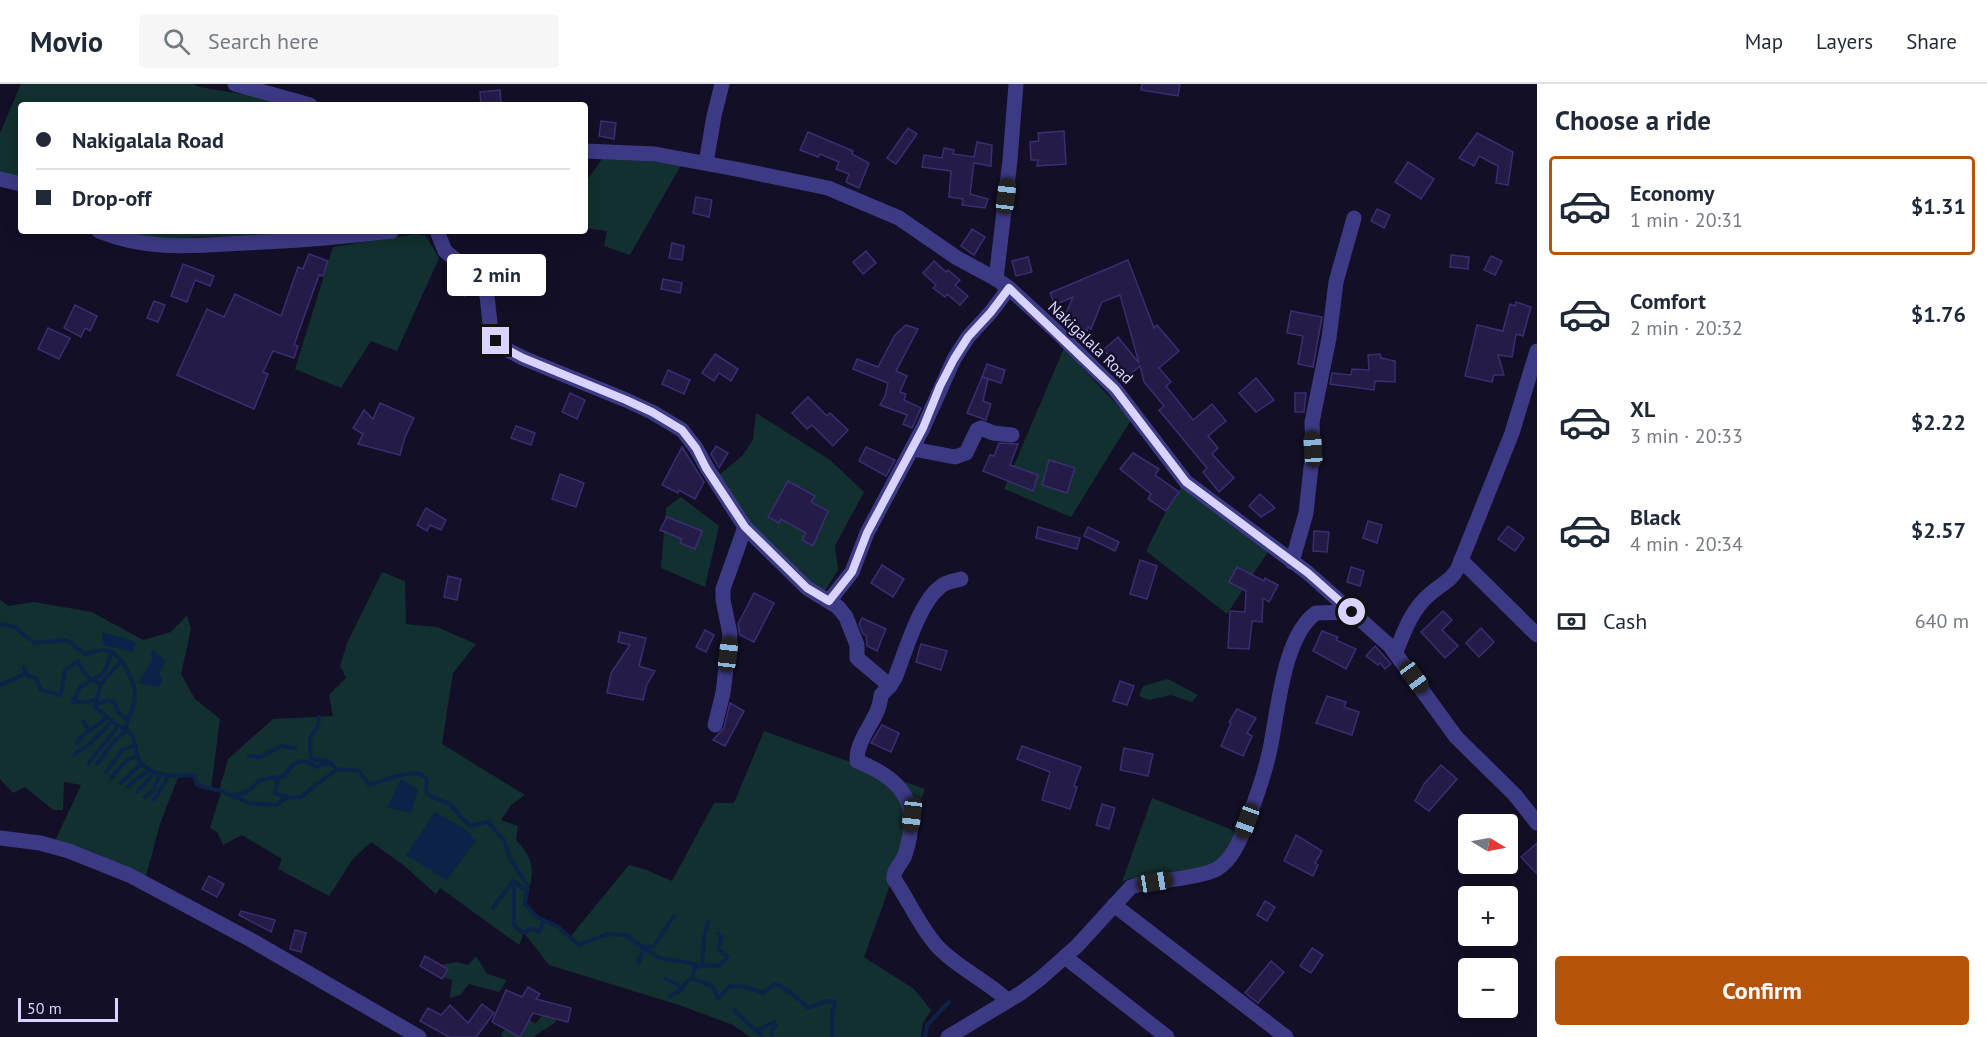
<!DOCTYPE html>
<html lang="en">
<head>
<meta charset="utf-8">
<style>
	body { margin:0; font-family:"PT Sans",sans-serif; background:#f6f6f7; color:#1f2937; height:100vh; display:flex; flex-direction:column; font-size:22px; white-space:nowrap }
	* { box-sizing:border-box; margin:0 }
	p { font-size:20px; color:#747a83 }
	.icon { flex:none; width:33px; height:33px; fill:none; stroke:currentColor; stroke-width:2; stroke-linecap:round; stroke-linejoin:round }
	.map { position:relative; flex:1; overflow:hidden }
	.drawer { display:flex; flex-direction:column; background:#fff; width:450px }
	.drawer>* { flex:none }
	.guide { position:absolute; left:18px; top:18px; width:570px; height:132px; border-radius:6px; box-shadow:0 3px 15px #0003; display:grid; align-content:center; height:132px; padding:0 18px; background:#fff }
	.needle { width:39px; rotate:100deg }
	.controls { position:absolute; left:1458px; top:730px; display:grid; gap:12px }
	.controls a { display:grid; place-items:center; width:60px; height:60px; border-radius:6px; background:#fff; box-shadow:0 3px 15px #0003; font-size:30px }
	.scale { position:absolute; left:18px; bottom:15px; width:100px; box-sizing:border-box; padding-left:6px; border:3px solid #d9d4ff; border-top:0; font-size:16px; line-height:21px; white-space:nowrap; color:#d9d4ff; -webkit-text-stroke:4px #130f26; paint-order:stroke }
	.end { position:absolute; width:27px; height:27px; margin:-14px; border:8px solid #d9d4ff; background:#111; box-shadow:0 0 0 3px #111 }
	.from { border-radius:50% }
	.bubble { position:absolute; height:42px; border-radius:6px; background:#fff; box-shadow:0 3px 15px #0003; font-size:20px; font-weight:600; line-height:42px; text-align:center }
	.car { position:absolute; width:18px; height:36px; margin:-18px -9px; border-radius:8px; box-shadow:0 0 4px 2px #0007; background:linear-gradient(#222 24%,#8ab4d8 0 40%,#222 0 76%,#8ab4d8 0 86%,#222 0) }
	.guide b { display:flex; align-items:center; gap:21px; height:57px; font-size:22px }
	.guide b+b { border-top:2px solid #e0e1e3 }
	.guide i { width:15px; height:15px; background:#1f2937 }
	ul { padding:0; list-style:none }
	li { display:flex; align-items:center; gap:18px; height:99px; margin:0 12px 9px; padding:0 6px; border:3px solid transparent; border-radius:6px }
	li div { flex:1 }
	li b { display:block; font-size:22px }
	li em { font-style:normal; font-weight:600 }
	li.active { border-color:#b45309 }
	li>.icon { width:54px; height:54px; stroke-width:1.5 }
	h2 { padding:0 18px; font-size:27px; line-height:72px }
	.pay { display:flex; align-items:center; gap:15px; height:66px; padding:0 18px; font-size:22px }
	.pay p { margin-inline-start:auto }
	.button { display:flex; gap:12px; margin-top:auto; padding:12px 18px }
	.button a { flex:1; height:69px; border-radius:6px; background:#b45309; color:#fff; font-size:24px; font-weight:600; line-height:69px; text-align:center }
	header { display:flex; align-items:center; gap:36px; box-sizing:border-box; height:84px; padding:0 30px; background:#fff; border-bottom:2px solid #e0e1e3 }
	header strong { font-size:28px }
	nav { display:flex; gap:33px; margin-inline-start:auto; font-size:21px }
	.search { width:420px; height:54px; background:#f6f6f7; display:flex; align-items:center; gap:15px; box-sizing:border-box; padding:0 21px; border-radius:6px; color:#747a83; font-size:22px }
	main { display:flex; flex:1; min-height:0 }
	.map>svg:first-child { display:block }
	.green { fill:#12302f; fill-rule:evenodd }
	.water { fill:#0c2248 }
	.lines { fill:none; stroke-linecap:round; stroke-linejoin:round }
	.stream { stroke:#0c2248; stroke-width:4 }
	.building { fill:#241b47; stroke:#3b2d73; stroke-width:1.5 }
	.minor { stroke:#3d3a85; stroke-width:15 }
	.route { stroke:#d9d4ff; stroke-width:8 }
	.labels { text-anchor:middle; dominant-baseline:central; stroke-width:5; stroke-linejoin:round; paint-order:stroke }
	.street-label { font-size:16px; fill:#d9d4ff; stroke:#130f26 }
</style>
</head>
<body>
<header>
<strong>Movio</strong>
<div class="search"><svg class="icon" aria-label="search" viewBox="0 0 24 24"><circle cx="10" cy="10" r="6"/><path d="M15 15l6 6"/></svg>Search here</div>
<nav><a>Map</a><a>Layers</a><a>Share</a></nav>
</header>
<main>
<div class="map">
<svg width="1537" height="953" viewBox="0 0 1537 953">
	<rect width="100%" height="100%" fill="#130f26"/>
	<g class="green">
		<polygon points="21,0 193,0 199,3 273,15 295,21 21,21 21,96 0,90 0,49"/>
		<polygon points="602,75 682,79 630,171 604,162 607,147 585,144 585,99"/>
		<polygon points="105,147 352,147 289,151 194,153 159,160"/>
		<polygon points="416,150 426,152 439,174 397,267 371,257 341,304 295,285 333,163"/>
		<polygon points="1064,264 1131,336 1071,433 1004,405"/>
		<polygon points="756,329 830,376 864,408 835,462 838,486 826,505 818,510 712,397 742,372 753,356"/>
		<polygon points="1182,400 1269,466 1227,530 1146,467 1166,427 1179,408"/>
		<polygon points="681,413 719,442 705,503 661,484 666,424"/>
		<path d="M382,488L405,497L406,540L437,543L476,560L453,589L442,660L525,711L511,721L501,736L518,742L516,756C538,779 533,791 525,820L537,833L557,842L570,853L629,781L644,785L672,797L714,719H734L764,647L925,705L864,873L914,905L931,926L923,939L921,953H750L733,941L682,922L549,881L524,849L519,861L440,804L436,810L402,780L371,758L353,775L329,812L278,785L282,775L242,751L223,761L217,748L210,744L221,708L219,707L228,675L273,635L333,632L329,611L346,594L340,582L347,559ZM435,728L476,756L425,744Z"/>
		<polygon points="0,516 8,522 34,518 92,528 143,556 171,548 187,531 191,545 181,590 195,615 220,635 211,705 197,701 193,691 178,693 160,740 146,792 91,767 55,757 81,701 64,698 63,726 53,726 25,703 13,709 0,695"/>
		<polygon points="1168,595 1198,611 1192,618 1171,611 1149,616 1139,612 1143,602"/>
		<polygon points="1152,714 1240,749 1207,794 1130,794 1122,798"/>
		<polygon points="476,872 487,890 507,896 499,908 469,900 460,911 450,914 452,896 436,891 440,881 457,878 468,881"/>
		<polygon points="546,927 554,932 556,938 533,953 501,953 502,948 524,931 535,940"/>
	</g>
	<g class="water">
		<polygon points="102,548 124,554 136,559 133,568 103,561"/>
		<polygon points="153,566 166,577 159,590 163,596 159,603 139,599 152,575 151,570"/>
		<polygon points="401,695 418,706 411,729 387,723"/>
		<polygon points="435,728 466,746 476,756 447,796 406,771"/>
	</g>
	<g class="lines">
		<g class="stream">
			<path d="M0,540L15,543L34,559L67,556L85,570C90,569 97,566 103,566C120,565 136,599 135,613C134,625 127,633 126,645C138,654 133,662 138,674C147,693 176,693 194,691L197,701L221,707L249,719L276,721L288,713H301L337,685L359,687L369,701L401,691L419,689L427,695L426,709C433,714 442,716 449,720C457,725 460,736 471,742L488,738L504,756L510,775L528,802L525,820L537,833L557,842L579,861L607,850L625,851L659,874L696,880L692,894L713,903L718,915L730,902L746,903L763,909L776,899L791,909L808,924L827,917L835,918L832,931V953"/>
			<path d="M24,583L27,592L36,594L41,606L61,611L65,586L78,577C83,589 88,595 101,600L121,577"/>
			<polyline points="101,600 95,623 118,642 126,645"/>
			<polyline points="0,601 27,589"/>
			<polyline points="97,615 87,618 73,618 80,603 104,589 112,568"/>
			<polyline points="96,621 107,616 115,619 118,628 127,635"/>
			<polyline points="319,633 318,642 310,654 311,675 328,677 337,685"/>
			<polyline points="83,637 89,646"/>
			<polyline points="77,659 83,651 108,633"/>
			<polyline points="75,670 90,660 112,637"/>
			<polyline points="249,672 261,673 281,662 295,664"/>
			<polyline points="88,680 118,642"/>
			<polyline points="97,680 114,657 127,646"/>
			<polyline points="106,688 122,666 135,661"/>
			<polyline points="278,693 275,709 287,713"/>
			<polyline points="111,694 126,677 138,671"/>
			<polyline points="121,699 142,679"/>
			<polyline points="128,703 135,696 150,686"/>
			<polyline points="137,708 155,688"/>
			<path d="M233,712L247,708L260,696L284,692C295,676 300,673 317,683L322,680H331"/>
			<polyline points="145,713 153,707 160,689"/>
			<polyline points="153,717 166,697 167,691"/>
			<polyline points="514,804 514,841 523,849 531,844 539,848 544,836"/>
			<polyline points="493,824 513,797 527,807"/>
			<polyline points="639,878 644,863 654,862 674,832"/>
			<polyline points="702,882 704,853 708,838"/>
			<polyline points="695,884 705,881 719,882 728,873 718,865 722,852 718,850"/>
			<polyline points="666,895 677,900 681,906"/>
			<polyline points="670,912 681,906 686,898 692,895"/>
			<polyline points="734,926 763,953"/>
			<polyline points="756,947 774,938 776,942 771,947 772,953"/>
			<polyline points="925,953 927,941 949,918"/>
		</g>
	</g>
	<g class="building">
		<polygon points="1142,0 1180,0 1178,12 1141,6"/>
		<polygon points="500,6 501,20 481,21 480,8"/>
		<polygon points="601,37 616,39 614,55 599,52"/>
		<polygon points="908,44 917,50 896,80 887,74"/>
		<polygon points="1064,47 1066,80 1037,82 1038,76 1031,76 1030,58 1039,57 1038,49"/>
		<polygon points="808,48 853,67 852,70 869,79 859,104 846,98 849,90 836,85 839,78 820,70 818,73 800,66"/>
		<polygon points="1477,49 1513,68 1508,101 1496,99 1498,82 1479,72 1474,82 1459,74"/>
		<polygon points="977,58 992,61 991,82 974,79 970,110 988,115 985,124 962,121 963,115 949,113 951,87 922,83 924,71 942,74 944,64 954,66 953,70 974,73"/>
		<polygon points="1408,78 1434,95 1421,115 1395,98"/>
		<polygon points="696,113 712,116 709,133 693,129"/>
		<polygon points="1377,125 1390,131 1384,144 1371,137"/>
		<polygon points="972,145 985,153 974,171 961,162"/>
		<polygon points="672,159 684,162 682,176 669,174"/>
		<polygon points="866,167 876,179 863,190 853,178"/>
		<polygon points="309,170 328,177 323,192 319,191 294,261 298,262 294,274 273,267 263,288 268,290 254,325 177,291 207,225 224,233 235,210 281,232 298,183 303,185"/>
		<polygon points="1451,171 1469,173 1468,185 1450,183"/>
		<polygon points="1491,172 1502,177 1495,191 1484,186"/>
		<polygon points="1028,173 1032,188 1016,192 1012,177"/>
		<polygon points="509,176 535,183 531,198 505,191"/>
		<polygon points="1128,176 1154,244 1157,241 1179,267 1159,284 1171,298 1166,302 1193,336 1212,320 1226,337 1208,352 1218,364 1212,370 1234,394 1219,408 1203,388 1207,384 1159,326 1164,322 1144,298 1140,282 1128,292 1111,271 1102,267 1118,253 1139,279 1120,211 1102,218 1091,245 1088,243 1087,247 1081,244 1080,247 1065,241 1066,238 1063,236 1073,213 1055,221 1050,209"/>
		<polygon points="934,177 946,188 948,186 960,196 955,201 968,212 960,221 947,210 945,213 933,204 936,201 923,189"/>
		<polygon points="183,180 214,192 210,202 195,196 187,218 171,212"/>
		<polygon points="456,192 465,196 469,201 465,212 451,205"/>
		<polygon points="663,195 682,199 680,209 661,205"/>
		<polygon points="154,217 165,221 158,238 147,234"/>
		<polygon points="1516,218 1531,223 1523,252 1516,250 1512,273 1498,271 1504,291 1494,291 1492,298 1465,292 1477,241 1503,247 1510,220 1515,222"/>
		<polygon points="75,221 97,232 90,247 85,244 81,253 64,244"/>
		<polygon points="1291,227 1322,233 1313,283 1298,280 1303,252 1287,249"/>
		<polygon points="906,241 918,245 896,287 907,292 900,308 906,310 904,316 921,324 912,344 903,340 907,331 880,321 885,312 888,299 853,285 857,275 878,283 895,251"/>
		<polygon points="48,244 70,254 59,275 38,265"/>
		<polygon points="715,270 738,285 731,297 719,289 714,297 702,289"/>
		<polygon points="1380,270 1381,274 1395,277 1395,298 1375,297 1374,306 1330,300 1332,289 1351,291 1352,285 1369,286 1368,271"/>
		<polygon points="987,280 1005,286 1001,299 982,293"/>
		<polygon points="668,286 690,296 684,310 662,300"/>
		<polygon points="982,293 988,295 983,317 991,320 986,336 967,329"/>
		<polygon points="1256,294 1274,316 1256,328 1239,309"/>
		<polygon points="570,309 585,316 577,335 562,328"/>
		<polygon points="1295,309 1306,309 1304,328 1295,328"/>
		<polygon points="808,313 827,332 830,329 848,346 833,362 812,341 807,345 792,329"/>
		<polygon points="380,319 414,334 405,353 400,371 358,360 363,350 353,344 364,326 373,335"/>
		<polygon points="516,342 535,349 531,361 511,354"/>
		<polygon points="999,359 1018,360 1010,381 1038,391 1033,407 983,387 990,371 994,372"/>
		<polygon points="716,362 728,369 719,384 711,370"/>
		<polygon points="682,363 704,398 695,415 679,406 678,409 662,401"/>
		<polygon points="866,363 895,376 886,392 859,377"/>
		<polygon points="1133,369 1159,385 1155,391 1179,408 1166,427 1148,415 1151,410 1120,385"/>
		<polygon points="1049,376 1075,384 1067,409 1042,401"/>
		<polygon points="560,390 584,399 576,423 552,415"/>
		<polygon points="788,397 815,412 811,418 828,427 813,462 802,456 806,449 781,435 779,439 768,433"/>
		<polygon points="1260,410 1275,424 1261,433 1249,422"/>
		<polygon points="426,424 446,436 441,446 430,441 427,447 417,441"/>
		<polygon points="667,433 702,447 695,465 680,459 682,455 660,446"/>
		<polygon points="1368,437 1382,441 1377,459 1363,454"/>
		<polygon points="1508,442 1524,454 1515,467 1498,455"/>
		<polygon points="1038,443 1080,454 1077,465 1036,454"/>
		<polygon points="1088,443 1119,458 1115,467 1084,452"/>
		<polygon points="1314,447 1329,448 1327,468 1313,467"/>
		<polygon points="1140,476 1157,482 1147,515 1130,510"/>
		<polygon points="882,481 904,495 893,513 871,499"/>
		<polygon points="1237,483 1264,497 1265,494 1278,501 1269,518 1263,514 1262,538 1252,537 1249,565 1228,564 1230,527 1245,528 1246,507 1229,498"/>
		<polygon points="1351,483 1364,487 1360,502 1347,498"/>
		<polygon points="448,492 461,495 457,516 444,513"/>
		<polygon points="754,509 774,519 754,558 740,551 738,540"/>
		<polygon points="1443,527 1452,536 1442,546 1458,562 1445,574 1421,548"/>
		<polygon points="862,534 886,545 877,567 867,562 866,551 863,550 859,540"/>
		<polygon points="1481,544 1494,558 1479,573 1466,559"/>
		<polygon points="705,546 714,551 706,568 696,563"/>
		<polygon points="1322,547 1338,553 1336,556 1356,565 1346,585 1313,567"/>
		<polygon points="620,548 646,554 639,582 655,587 647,600 643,616 607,609 611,589 630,561 618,558"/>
		<polygon points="921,560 947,567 941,586 916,578"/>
		<polygon points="1375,562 1391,580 1385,585 1380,579 1378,581 1366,572"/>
		<polygon points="1120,597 1134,602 1127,621 1113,617"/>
		<polygon points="1327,612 1346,618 1344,623 1359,628 1352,651 1316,639"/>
		<polygon points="730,619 744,627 725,662 713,656 724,644"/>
		<polygon points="1237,625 1256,634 1247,649 1252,652 1243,672 1221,662 1231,639 1229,638"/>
		<polygon points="882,641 899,649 891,668 871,659"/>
		<polygon points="1022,662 1081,683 1074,702 1077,703 1070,725 1042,716 1050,688 1017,675"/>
		<polygon points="1124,664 1153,670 1148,692 1120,686"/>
		<polygon points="1441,681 1457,695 1429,727 1415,717 1424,700"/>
		<polygon points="1102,720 1115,724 1109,745 1096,741"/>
		<polygon points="1296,751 1322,767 1315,779 1318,781 1313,792 1284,777"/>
		<polygon points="1537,759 1537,790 1521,773"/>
		<polygon points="209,792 224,800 217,813 202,805"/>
		<polygon points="1265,817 1275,823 1267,837 1257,831"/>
		<polygon points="241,827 275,836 271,848 239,831"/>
		<polygon points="295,846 306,849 301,868 290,865"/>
		<polygon points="1312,864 1323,871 1311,889 1300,882"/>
		<polygon points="425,872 448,885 442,895 420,882"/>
		<polygon points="1271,877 1284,888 1258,919 1245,909"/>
		<polygon points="528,903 540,910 536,915 571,924 568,938 533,929 520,953 492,938 506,906 522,913"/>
		<polygon points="482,920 494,929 476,953 449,953 420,937 428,924 441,931 450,921 468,939"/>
	</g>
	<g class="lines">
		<g class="minor">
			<polyline points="235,0 310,21"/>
			<polyline points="585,67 655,70 741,86 828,104 899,134 957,174 996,195 1009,204 1057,248 1115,305 1186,398 1308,489 1390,562 1456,653 1515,711 1537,739"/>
			<polyline points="706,79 714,32 722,0"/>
			<polyline points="0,95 21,100"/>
			<path d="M99,147C148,167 193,162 244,159C293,157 343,153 392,147"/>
			<path d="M437,147L445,167L474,191L487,211L491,249L496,257L504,264L523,274L626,316L652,328L682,346L696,364L707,384L745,443L807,504L838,523L846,533L857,561V574L890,602L881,611C880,635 856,653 857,677C905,696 921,721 905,771C902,779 893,786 894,795C909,817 920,843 937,862C956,883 986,896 1007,916"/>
			<polyline points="996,195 1010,76 1016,0"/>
			<polyline points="913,365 955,373 966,369 977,346 981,344 993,349 1012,351"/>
			<polyline points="1461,476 1537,551"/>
			<polyline points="1292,478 1306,429 1313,365 1312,338 1329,254 1336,198 1354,134"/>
			<polyline points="829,517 852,488 867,449 923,344 954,275 968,253 991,228 1009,204"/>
			<path d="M1396,568C1404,547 1412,525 1430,510C1441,500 1451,497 1458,484L1512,349L1537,267"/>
			<path d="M890,602L895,594C905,569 919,519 940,503C945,498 954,497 961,495"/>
			<polyline points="715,641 723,609 730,550 723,516 723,505 745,443"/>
			<polyline points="0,754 40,759 69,767 129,791 251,856 419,953"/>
			<polyline points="1114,821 1286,953"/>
			<polyline points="1065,873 1167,953"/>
			<path d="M948,953L1021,909L1041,894L1077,862L1131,803L1141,800C1157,798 1205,792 1217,785C1235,773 1241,753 1248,735C1257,712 1265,689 1270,665C1278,628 1283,552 1316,529L1352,528"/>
		</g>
	</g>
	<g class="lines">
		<polyline class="route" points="496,257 504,264 523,274 626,316 652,328 682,346 696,364 706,384 745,443 807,504 829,517 852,488 867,449 923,344 940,302 954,275 968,253 991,228 1009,204 1115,305 1186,398 1308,489 1352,528"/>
	</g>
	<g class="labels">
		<g class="street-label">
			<text transform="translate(1091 258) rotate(44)">Nakigalala Road</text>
		</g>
	</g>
</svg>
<div class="controls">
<a><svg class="needle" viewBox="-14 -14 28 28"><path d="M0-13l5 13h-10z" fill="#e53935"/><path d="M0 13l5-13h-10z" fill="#747a83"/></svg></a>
<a>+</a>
<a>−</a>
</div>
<div class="scale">50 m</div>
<i class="end from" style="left:1352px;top:528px"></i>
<i class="end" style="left:496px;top:257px"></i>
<div class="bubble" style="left:447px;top:170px;width:99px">2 min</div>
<i class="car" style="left:1006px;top:112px;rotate:7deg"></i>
<i class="car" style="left:1313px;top:365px;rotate:356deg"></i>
<i class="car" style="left:728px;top:570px;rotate:7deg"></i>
<i class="car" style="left:1414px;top:593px;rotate:144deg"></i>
<i class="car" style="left:912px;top:731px;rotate:187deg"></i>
<i class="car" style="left:1247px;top:737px;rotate:200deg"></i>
<i class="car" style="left:1155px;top:798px;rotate:81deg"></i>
<div class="guide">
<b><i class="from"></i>Nakigalala Road</b>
<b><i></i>Drop-off</b>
</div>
</div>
<section class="drawer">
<h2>Choose a ride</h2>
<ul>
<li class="active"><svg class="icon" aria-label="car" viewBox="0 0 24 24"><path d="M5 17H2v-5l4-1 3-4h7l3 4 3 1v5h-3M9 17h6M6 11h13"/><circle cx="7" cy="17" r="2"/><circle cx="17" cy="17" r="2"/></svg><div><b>Economy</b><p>1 min · 20:31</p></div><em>$1.31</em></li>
<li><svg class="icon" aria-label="car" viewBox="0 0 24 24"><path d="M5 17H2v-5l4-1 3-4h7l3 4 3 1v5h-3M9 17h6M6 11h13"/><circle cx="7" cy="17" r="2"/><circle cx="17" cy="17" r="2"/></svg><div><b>Comfort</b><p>2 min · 20:32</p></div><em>$1.76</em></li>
<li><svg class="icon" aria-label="car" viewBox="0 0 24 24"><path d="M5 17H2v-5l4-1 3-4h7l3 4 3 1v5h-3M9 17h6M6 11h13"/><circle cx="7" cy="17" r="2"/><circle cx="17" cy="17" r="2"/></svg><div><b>XL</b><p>3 min · 20:33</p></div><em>$2.22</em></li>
<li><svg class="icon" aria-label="car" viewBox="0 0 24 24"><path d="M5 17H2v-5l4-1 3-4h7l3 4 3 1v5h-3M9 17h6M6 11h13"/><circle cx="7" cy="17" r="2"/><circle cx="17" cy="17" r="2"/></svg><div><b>Black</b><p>4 min · 20:34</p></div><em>$2.57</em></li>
</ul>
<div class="pay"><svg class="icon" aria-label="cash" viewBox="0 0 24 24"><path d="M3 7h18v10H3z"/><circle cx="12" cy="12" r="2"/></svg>Cash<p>640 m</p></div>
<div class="button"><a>Confirm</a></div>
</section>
</main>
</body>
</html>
